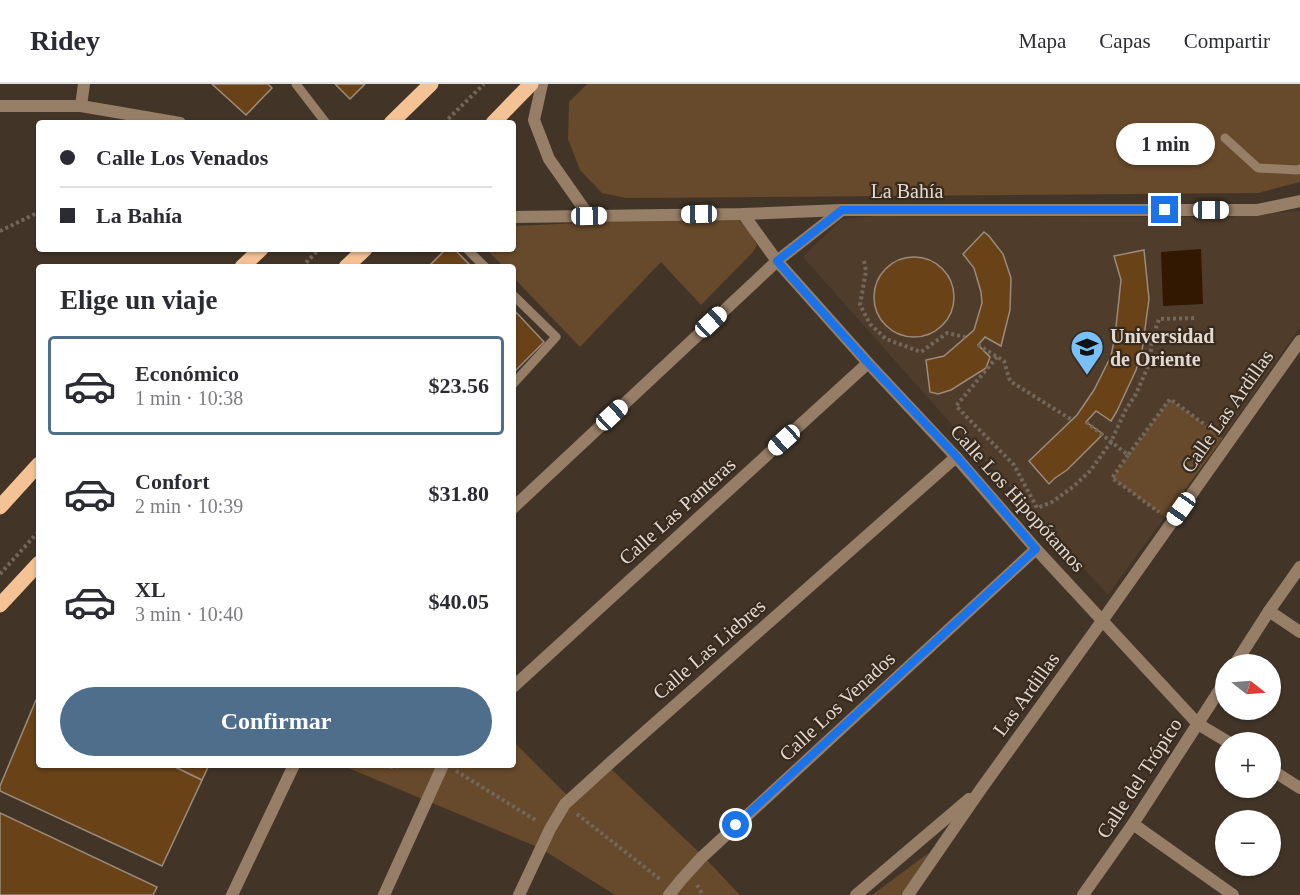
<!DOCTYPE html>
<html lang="es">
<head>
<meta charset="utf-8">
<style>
	body { margin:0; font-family:Georgia,serif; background:#f7f7f7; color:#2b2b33; height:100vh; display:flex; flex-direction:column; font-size:22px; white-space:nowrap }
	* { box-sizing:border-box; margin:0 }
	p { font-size:20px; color:#7c7c81 }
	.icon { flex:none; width:33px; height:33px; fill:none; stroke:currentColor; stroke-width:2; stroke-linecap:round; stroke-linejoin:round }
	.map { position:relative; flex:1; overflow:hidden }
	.panel { position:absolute; left:36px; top:180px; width:480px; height:504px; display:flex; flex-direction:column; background:#fff; border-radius:6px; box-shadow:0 2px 4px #0004 }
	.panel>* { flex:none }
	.banner { position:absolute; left:36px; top:36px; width:480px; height:132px; border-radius:6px; box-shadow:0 2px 4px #0004; display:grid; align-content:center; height:132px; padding:0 24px; background:#fff }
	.needle { width:39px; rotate:107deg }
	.tools { position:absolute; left:1215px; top:570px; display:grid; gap:12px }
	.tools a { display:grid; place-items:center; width:66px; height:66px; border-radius:50%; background:#fff; box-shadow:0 2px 4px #0004; font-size:30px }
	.end { position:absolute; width:27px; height:27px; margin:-14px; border:8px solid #1a73e8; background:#fff; box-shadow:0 0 0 3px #fff }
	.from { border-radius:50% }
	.bubble { position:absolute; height:42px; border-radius:21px; background:#fff; box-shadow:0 2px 4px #0004; font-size:20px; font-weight:600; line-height:42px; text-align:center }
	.car { position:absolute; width:18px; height:36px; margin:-18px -9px; border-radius:8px; box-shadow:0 0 4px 2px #0007; background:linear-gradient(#fff 24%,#345 0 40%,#fff 0 76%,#345 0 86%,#fff 0) }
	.banner b { display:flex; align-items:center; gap:21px; height:57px; font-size:22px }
	.banner b+b { border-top:2px solid #e1e1e2 }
	.banner i { width:15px; height:15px; background:#2b2b33 }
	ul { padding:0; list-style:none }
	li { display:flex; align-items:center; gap:18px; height:99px; margin:0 12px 9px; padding:0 12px; border:3px solid transparent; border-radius:6px }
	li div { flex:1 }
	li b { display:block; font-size:22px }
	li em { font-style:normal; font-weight:600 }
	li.selected { border-color:#4e6e8c }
	li>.icon { width:54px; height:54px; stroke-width:1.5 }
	h2 { padding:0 24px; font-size:27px; line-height:72px }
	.primary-button { display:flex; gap:12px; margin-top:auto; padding:12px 24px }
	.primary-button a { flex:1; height:69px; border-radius:36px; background:#4e6e8c; color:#fff; font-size:24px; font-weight:600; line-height:69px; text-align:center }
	header { display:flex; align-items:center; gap:36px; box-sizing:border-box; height:84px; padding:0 30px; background:#fff; border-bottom:2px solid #e1e1e2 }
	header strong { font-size:28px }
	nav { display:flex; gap:33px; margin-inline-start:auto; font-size:21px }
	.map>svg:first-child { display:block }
	.built { fill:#4f3c2b }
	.green { fill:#67492b }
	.water { fill:#321800 }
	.building { fill:#694218; stroke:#9b8b7c; stroke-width:1.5 }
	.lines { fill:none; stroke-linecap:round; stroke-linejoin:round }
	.path { stroke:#73675c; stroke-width:4; stroke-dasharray:3 3; stroke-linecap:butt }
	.lane { stroke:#967e67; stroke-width:9 }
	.street { stroke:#967e67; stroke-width:12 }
	.primary { stroke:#f4c294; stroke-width:15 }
	.route { stroke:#1a73e8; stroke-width:8 }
	.labels { text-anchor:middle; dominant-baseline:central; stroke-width:4.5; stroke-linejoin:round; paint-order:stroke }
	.street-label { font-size:20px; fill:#e2d9d1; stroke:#382b1e }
	.poi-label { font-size:20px; font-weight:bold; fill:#e2d9d1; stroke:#382b1e; text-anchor:start }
</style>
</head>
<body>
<header>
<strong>Ridey</strong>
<nav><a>Mapa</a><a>Capas</a><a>Compartir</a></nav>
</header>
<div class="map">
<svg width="1300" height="811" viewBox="0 0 1300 811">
	<rect width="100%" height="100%" fill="#423528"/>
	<polygon class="built" points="1300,127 1300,243 1223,354 1108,511 952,341 803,173 842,135 875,132 1224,133"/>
	<g class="green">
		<polygon points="587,0 1300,0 1300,98 1258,109 626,114 602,109 580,86 568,55 569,18"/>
		<polygon points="735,132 750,149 757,161 753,168 701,221 661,178 580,263 513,193 513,183 504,183 486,165 513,165 513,142"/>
		<polygon points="1170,315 1223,354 1165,433 1112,394"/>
		<polygon points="513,657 573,717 609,683 703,772 740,811 615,811 540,764 341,681 513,681"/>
		<polygon points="930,768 901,811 872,811"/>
	</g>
	<polygon class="water" points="1201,165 1203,220 1163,222 1161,168"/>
	<g class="building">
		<polygon points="212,0 268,0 272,4 246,31"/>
		<polygon points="335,0 365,0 350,15"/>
		<polygon points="984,148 989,152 1003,170 1011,194 1010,226 1001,262 985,253 978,261 990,273 986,284 951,306 938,310 930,308 926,276 944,272 974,246 982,219 981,208 974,184 963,170"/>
		<polygon points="446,165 454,165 472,183 428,183"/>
		<polygon points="1144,166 1149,215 1142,267 1136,286 1117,327 1111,337 1096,327 1086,338 1103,350 1067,386 1055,394 1049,400 1029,377 1077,331 1094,306 1111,272 1115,252 1121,196 1114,172"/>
		<circle cx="914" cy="213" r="40"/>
		<polygon points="513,225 544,258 513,289"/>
		<polygon points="36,616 39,617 39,681 171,681 202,696 162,782 0,707 0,702"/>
		<polygon points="171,681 209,681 202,696"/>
		<polygon points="0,729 157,803 153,811 0,811"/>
	</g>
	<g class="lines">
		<g class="path">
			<polyline points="444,39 484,0"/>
			<polyline points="0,147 39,128"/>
			<polyline points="864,177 866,187 860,221 870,240 886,255 921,268 947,249 965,253"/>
			<polyline points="302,183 319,165"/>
			<polyline points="978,261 1004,277 1010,297 1072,336"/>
			<polyline points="997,273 956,322 1014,381 1037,424 1052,418 1074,402 1090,387 1111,358 1125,327 1136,310 1150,278 1152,255 1159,235 1197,234"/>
			<polyline points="1086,338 1128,371 1170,315 1215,348"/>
			<polyline points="1128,371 1112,394 1159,428"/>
			<polyline points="0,490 39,447"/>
			<polyline points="384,681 390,683 416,681"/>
			<polyline points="456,687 537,737"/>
			<polyline points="577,730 661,796"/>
			<polyline points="697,801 703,811"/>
		</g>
		<g class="lane">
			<polyline points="296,0 326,39"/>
			<polyline points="1225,54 1258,84 1297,86 1300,85"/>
			<polyline points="467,165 485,183"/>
			<polyline points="513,211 556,253 513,300"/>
		</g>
		<g class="street">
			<polyline points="542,0 534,36 549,75 589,132"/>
			<polyline points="0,22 81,22 180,39"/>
			<polyline points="81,22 84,0"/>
			<polyline points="743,130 777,177 868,279 956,373 1036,465 1198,640 1228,658"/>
			<polyline points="513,133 743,130 842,126 1257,126 1300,117"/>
			<polyline points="513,424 777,177 842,126"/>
			<polyline points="1269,527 1300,548"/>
			<polyline points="1235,580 1269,527 1300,483"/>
			<polyline points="513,603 868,279"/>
			<polyline points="1270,685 1300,704"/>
			<polyline points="1133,740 1233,811"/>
			<polyline points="232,811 294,681"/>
			<polyline points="384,811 443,681"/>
			<polyline points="519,811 550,745 565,720 610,679 956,373"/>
			<polyline points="669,811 681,796 701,774 1036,465"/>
			<polyline points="856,811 969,715"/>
			<polyline points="908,811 981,705 1102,537 1300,257"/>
			<polyline points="1083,811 1133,740 1226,596"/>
		</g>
		<g class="primary">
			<polyline points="391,39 431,0"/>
			<polyline points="493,39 531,0"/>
			<polyline points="242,183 261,165"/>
			<polyline points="346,183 365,165"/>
			<polyline points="0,423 39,380"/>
			<polyline points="0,521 39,479"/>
		</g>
	</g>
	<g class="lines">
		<polyline class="route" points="736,741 1036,465 956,372 868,279 777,177 842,126 1165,126"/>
	</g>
	<defs>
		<g id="university-pin" transform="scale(1.725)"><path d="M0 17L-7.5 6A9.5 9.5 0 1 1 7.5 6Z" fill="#79bff8" stroke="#382b1e"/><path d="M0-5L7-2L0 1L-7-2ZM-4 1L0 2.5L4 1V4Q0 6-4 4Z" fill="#111"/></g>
	</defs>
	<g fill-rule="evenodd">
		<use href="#university-pin" x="1087" y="263"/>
	</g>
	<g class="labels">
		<g class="street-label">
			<text x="907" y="107">La Bahía</text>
			<text transform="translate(1227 327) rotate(-55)">Calle Las Ardillas</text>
			<text transform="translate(1018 414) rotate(48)">Calle Los Hipopótamos</text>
			<text transform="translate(677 427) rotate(-42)">Calle Las Panteras</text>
			<text transform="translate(709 565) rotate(-41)">Calle Las Liebres</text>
			<text transform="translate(1026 610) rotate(-54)">Las Ardillas</text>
			<text transform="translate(837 622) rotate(-43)">Calle Los Venados</text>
			<text transform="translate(1139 694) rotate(-57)">Calle del Trópico</text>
		</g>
		<g class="poi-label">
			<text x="1110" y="252">Universidad<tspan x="1110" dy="23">de Oriente</tspan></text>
		</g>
	</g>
</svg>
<div class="tools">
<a><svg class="needle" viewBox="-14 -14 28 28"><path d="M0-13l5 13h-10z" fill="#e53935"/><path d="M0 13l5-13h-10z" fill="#7c7c81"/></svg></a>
<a>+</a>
<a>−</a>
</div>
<i class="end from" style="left:736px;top:741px"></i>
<i class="end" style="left:1165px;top:126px"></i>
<div class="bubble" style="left:1116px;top:39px;width:99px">1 min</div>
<i class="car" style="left:1211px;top:126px;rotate:90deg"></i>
<i class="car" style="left:699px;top:130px;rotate:269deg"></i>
<i class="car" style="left:589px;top:132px;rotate:89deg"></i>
<i class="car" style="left:711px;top:238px;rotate:47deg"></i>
<i class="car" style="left:612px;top:331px;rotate:47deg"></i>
<i class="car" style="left:784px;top:356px;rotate:228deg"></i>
<i class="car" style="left:1181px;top:425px;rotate:215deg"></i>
<div class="banner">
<b><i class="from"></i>Calle Los Venados</b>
<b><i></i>La Bahía</b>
</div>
<section class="panel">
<h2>Elige un viaje</h2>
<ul>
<li class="selected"><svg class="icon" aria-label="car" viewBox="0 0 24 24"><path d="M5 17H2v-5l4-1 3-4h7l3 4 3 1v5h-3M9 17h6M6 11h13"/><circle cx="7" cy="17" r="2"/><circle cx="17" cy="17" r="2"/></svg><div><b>Económico</b><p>1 min · 10:38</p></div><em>$23.56</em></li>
<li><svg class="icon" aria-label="car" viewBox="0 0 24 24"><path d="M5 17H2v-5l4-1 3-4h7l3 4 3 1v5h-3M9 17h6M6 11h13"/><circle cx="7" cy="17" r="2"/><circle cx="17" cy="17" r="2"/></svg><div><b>Confort</b><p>2 min · 10:39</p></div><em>$31.80</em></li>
<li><svg class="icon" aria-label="car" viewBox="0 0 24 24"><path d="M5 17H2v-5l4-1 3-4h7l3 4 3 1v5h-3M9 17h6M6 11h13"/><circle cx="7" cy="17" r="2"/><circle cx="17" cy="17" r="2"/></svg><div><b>XL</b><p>3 min · 10:40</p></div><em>$40.05</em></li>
</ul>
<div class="primary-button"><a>Confirmar</a></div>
</section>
</div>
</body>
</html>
